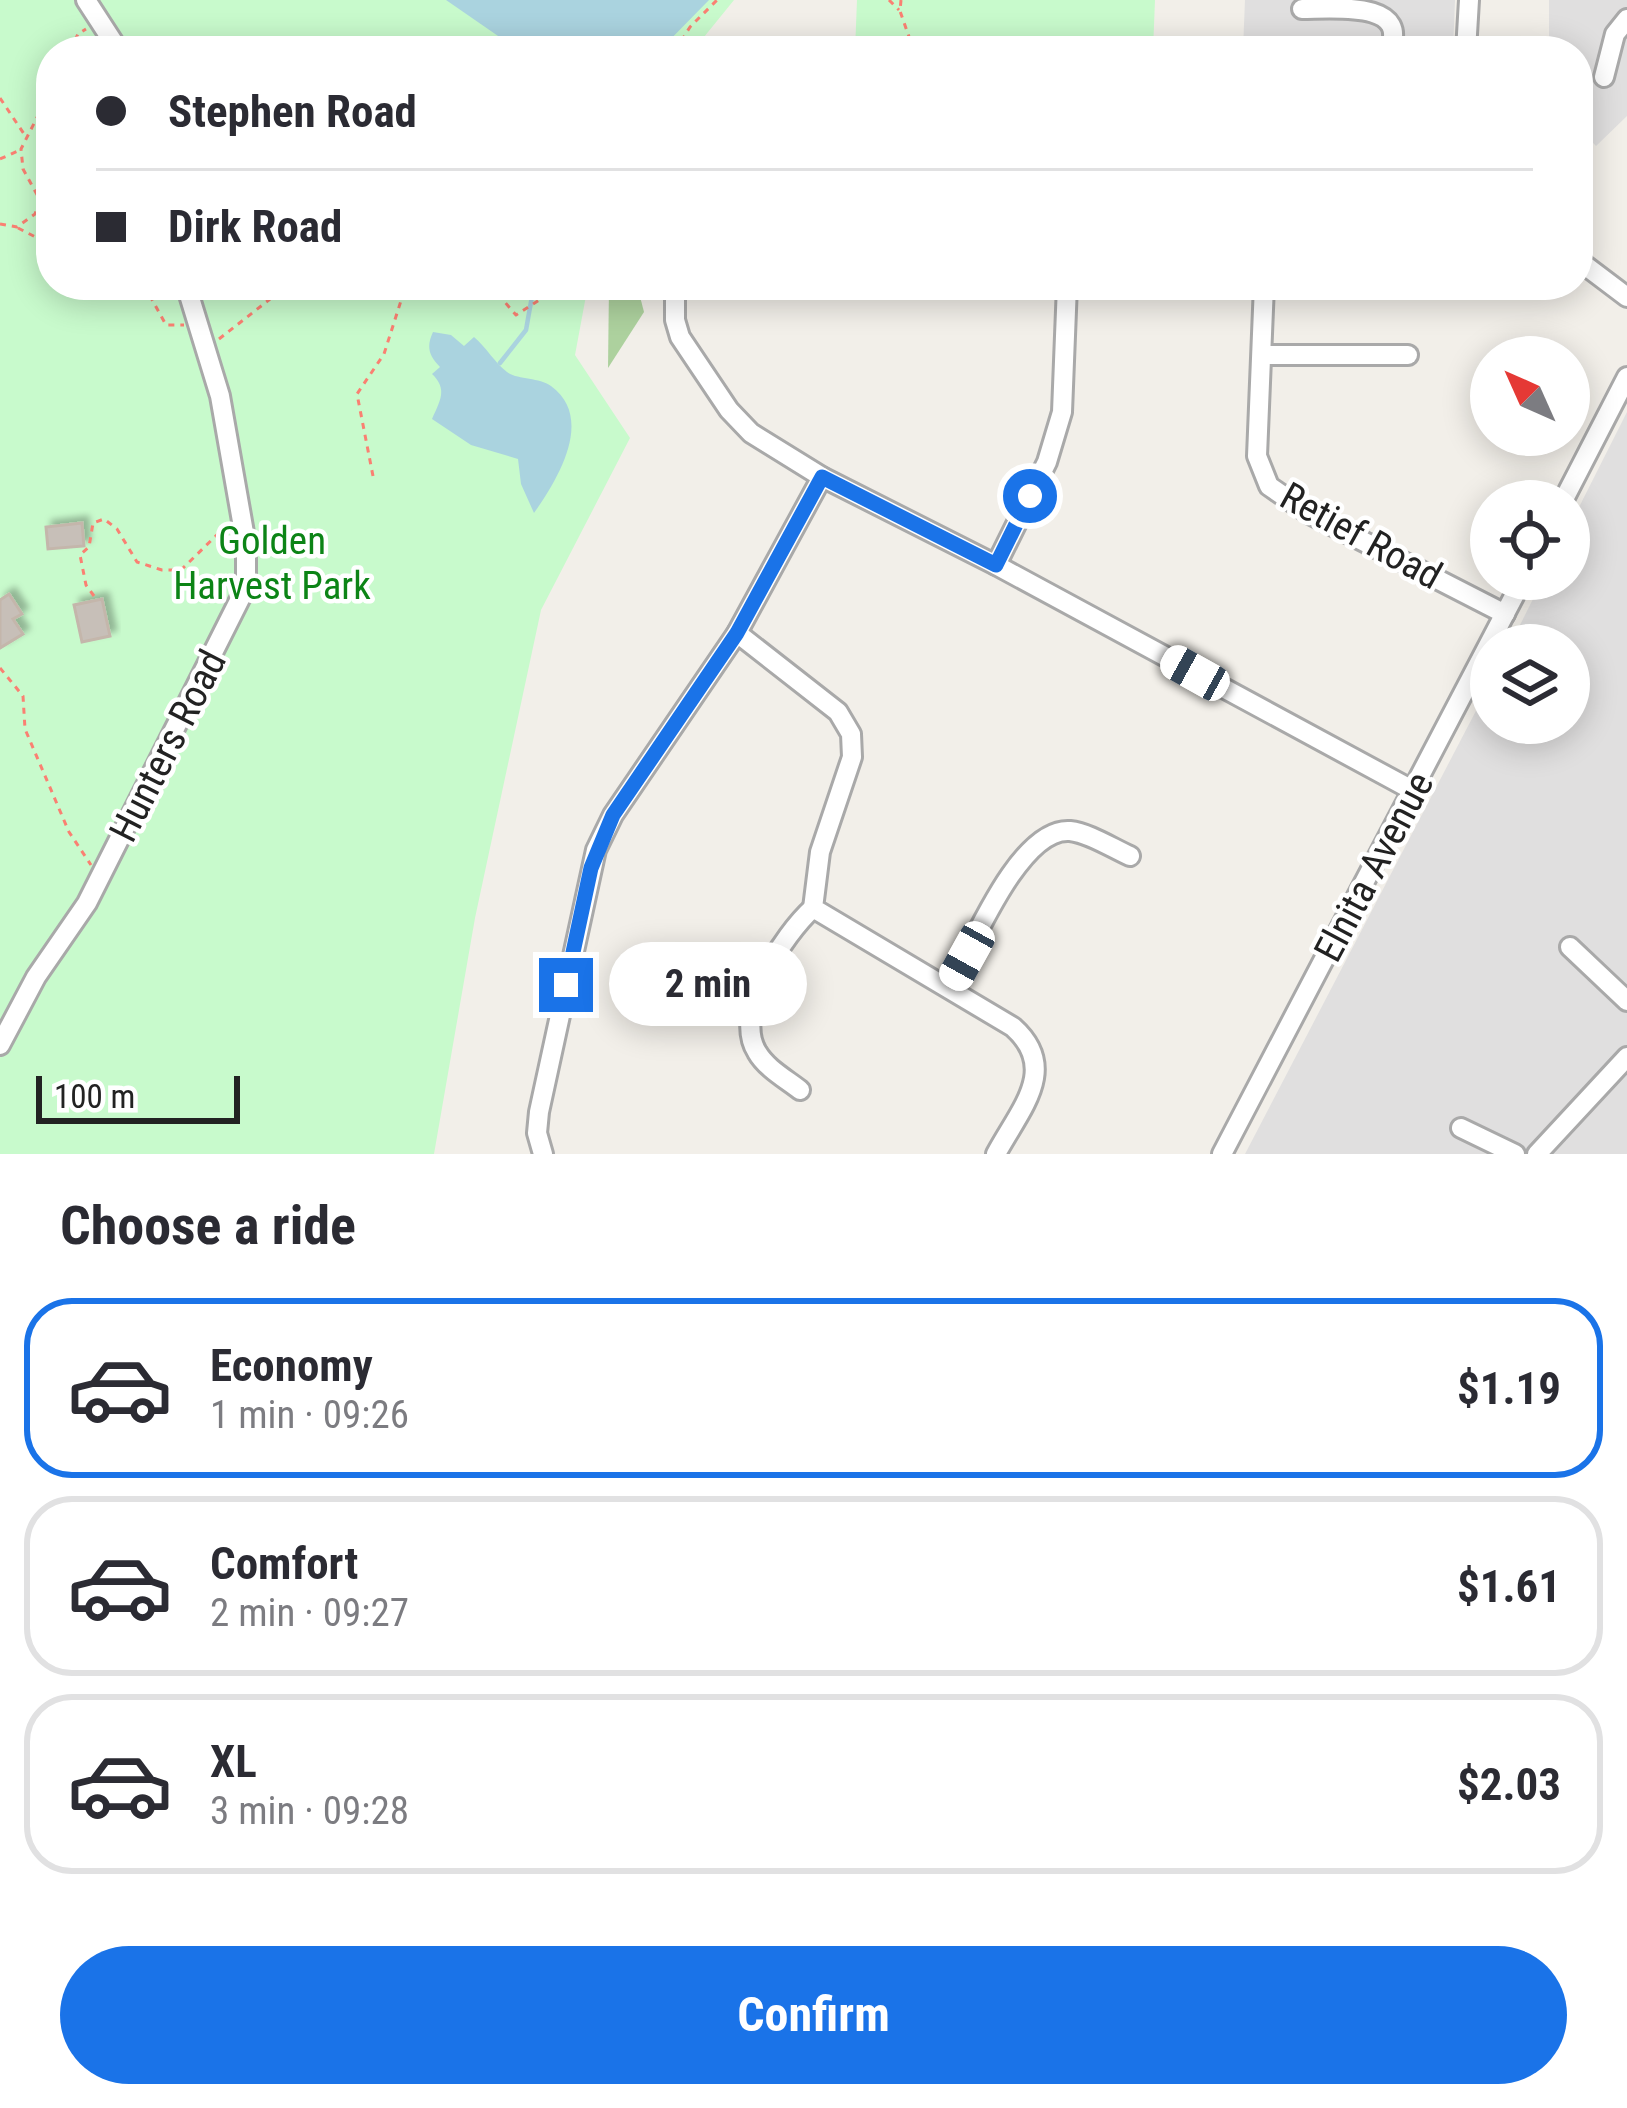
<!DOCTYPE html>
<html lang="en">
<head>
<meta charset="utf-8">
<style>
	body { margin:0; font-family:"Roboto Condensed",sans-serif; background:#f7f7f7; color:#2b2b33; height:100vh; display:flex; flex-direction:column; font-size:45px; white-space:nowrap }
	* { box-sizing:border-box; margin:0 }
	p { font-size:39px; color:#7c7c81 }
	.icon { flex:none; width:66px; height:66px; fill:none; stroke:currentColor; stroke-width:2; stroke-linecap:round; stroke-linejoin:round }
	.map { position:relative; height:1154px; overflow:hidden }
	.sheet { display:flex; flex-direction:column; background:#fff; flex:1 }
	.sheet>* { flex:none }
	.guide { position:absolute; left:36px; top:36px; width:1557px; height:264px; border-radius:48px; box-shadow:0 6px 30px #0003; display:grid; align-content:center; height:264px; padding:0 60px; background:#fff }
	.needle { width:78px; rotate:315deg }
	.fabs { position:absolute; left:1470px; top:336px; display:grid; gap:24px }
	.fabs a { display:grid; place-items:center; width:120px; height:120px; border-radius:50%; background:#fff; box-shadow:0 6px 30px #0003; font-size:60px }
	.scale { position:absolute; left:36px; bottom:30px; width:204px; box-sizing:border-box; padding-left:12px; border:6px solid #222; border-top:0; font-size:33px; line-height:42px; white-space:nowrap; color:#222; -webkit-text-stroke:9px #fff; paint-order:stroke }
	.end { position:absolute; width:54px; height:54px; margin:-27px; border:15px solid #1a73e8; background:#fff; box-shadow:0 0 0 6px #fff }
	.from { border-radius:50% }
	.bubble { position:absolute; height:84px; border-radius:42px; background:#fff; box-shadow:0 6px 30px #0003; font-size:39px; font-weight:700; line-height:84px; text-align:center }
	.car { position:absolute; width:36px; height:72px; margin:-36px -18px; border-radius:15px; box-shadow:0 0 9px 3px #0007; background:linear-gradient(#fff 24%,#345 0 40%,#fff 0 76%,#345 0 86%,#fff 0) }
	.guide b { display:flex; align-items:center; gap:42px; height:114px; font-size:45px }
	.guide b+b { border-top:3px solid #e1e1e2 }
	.guide i { width:30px; height:30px; background:#2b2b33 }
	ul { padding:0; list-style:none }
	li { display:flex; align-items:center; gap:36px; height:180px; margin:0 24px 18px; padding:0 36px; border:6px solid #e1e1e2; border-radius:48px }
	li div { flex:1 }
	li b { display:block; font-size:45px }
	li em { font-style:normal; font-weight:700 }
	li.active { border-color:#1a73e8 }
	li>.icon { width:108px; height:108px; stroke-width:1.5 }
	h2 { padding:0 60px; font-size:54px; line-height:144px }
	.cta { display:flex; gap:24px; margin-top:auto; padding:24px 60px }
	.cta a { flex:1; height:138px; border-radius:72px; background:#1a73e8; color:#fff; font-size:48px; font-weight:700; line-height:138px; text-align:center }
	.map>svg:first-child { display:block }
	.residential { fill:#e0dfdf }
	.forest { fill:#add19e }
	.park { fill:#c8facc }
	.water { fill:#aad3df }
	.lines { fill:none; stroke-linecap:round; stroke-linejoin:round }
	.stream { stroke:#aad3df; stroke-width:4.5 }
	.building { fill:#c7bfb8; stroke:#c4b6ab; stroke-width:3; filter:url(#shadow) }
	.minor-casing { stroke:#a9a9a9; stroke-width:24 }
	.path { stroke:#fa8072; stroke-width:3; stroke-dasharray:6 6; stroke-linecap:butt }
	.minor { stroke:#fff; stroke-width:18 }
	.route { stroke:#1a73e8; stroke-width:15 }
	.labels { text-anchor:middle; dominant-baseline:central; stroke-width:9; stroke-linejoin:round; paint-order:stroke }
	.street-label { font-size:39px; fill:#222; stroke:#fff }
	.park-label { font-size:39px; fill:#0c8416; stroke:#fff }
</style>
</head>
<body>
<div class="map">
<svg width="1627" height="1154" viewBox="0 0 1627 1154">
	<defs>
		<filter id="shadow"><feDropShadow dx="6" dy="-6" stdDeviation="3" flood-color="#0004"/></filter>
	</defs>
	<rect width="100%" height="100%" fill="#f2efe9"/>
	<g class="residential">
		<polygon points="1245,0 1455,0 1453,51 1243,50"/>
		<polygon points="1549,0 1627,0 1627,116 1596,146 1578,127 1578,51 1549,51"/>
		<polygon points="1627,412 1627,1154 1245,1154 1491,682 1491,723 1569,723 1569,645 1510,645 1543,579 1569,579 1569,527"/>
	</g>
	<polygon class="forest" points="609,285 637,285 644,312 608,368"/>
	<g class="park">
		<polygon points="0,0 734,0 704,37 699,51 51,51 51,285 588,285 575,355 630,438 541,610 475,918 434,1154 0,1154"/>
		<polygon points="857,0 1155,0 1153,51 855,51"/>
	</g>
	<g class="water">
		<polygon points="446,0 709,0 659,51 508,51 501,38"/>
		<path d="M433,332L451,335L464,346L474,337C486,347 495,363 507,372C518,380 539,377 551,386C595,418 558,479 534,513L521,484L518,459L471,445L432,419C440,401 448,389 432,374L440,367C429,356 426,347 433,332Z"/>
	</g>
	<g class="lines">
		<polyline class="stream" points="500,363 526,330 534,285"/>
	</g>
	<g class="building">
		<polygon points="82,523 84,546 48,549 46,527"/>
		<polygon points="9,594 22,614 13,619 23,634 0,648 0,600"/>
		<polygon points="102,599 110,636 82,642 74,605"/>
	</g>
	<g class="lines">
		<g class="minor-casing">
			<g id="minor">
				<polyline points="86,0 119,51"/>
				<path d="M1302,9C1332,9 1412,0 1389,51"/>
				<polyline points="1466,51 1469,0"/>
				<polyline points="1604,77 1615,34 1627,19"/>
				<polyline points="1578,260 1627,297"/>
				<polyline points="675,285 675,320 680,337 729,410 751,433 822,477 996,565 1414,791"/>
				<polyline points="1264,285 1257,456 1269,486 1308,513 1505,614"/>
				<polyline points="1263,355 1408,355"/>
				<polyline points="1563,501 1627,377"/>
				<polyline points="996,565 1047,462 1062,412 1067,285"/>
				<path d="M737,633L838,712L851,734L852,757L820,852L813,908L1013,1027C1060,1069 1020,1109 996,1154"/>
				<polyline points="1570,947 1627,1001"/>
				<path d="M949,988C971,949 1019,827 1070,831C1089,833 1112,848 1130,856"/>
				<polyline points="0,1045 36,977 87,903 246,587 246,544 220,396 186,285"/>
				<path d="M800,1090C786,1079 766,1068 757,1052C732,1012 784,934 813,908"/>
				<polyline points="1461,1128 1515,1154"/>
				<polyline points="543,1154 537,1133 539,1112 596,850 613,815 737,633 822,477"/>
				<polyline points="1222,1154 1523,579"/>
				<polyline points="1537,1154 1627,1057"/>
			</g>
		</g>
		<g class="path">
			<polyline points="889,0 899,10"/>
			<polyline points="901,0 900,11 914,51"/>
			<polyline points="70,51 78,34 86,29"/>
			<polyline points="459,51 460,50"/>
			<polyline points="675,51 690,27 717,0"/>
			<polyline points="0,98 24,134"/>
			<polyline points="0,159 20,150"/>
			<polyline points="0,224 17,227 35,214 40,200 23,169 21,149 51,90"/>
			<polyline points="18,228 51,245"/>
			<polyline points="144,285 166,325 184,325"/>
			<polyline points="490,285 516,315 544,297 547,285"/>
			<polyline points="219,339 288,285"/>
			<polyline points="373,476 357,394 384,354 406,285"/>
			<polyline points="94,596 86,585 80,555 89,547 93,523 104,519 117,529 137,562 162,570 181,570 225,527"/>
			<polyline points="0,668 23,696 25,729 69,832 91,865"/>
		</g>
		<use href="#minor" class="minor"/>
	</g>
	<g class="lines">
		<polyline class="route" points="566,985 591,868 613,815 737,633 822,477 996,565 1030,496"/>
	</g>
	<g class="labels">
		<g class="street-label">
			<text transform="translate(1361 536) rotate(29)">Retief Road</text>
			<text transform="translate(168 746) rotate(-63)">Hunters Road</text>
			<text transform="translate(1374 867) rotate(-62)">Elnita Avenue</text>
		</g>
		<g class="park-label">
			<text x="272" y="541">Golden<tspan x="272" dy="45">Harvest Park</tspan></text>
		</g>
	</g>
</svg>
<div class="fabs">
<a><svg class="needle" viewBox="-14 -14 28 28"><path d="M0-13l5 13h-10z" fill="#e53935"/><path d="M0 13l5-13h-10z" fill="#7c7c81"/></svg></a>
<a><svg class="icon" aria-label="locate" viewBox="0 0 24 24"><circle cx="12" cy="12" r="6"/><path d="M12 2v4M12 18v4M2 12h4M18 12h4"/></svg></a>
<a><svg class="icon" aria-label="layers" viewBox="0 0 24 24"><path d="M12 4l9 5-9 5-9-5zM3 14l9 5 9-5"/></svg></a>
</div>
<div class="scale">100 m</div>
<i class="end from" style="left:1030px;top:496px"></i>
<i class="end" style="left:566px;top:985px"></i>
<div class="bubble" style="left:609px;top:942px;width:198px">2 min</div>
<i class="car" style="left:1195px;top:673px;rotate:299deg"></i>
<i class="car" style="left:967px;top:956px;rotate:209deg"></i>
<div class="guide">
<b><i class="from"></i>Stephen Road</b>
<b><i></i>Dirk Road</b>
</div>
</div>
<section class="sheet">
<h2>Choose a ride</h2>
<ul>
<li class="active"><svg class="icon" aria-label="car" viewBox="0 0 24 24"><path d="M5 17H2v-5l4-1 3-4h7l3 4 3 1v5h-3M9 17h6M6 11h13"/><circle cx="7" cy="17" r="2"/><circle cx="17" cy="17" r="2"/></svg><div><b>Economy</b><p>1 min · 09:26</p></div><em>$1.19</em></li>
<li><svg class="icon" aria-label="car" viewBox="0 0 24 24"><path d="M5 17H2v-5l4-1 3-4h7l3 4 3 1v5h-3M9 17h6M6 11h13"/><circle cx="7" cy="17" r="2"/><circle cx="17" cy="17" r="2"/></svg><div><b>Comfort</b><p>2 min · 09:27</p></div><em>$1.61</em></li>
<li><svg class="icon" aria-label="car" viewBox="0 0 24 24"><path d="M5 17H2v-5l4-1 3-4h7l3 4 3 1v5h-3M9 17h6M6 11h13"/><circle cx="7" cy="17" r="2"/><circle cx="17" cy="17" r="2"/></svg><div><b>XL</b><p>3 min · 09:28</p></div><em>$2.03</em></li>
</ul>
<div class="cta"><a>Confirm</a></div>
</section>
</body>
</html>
